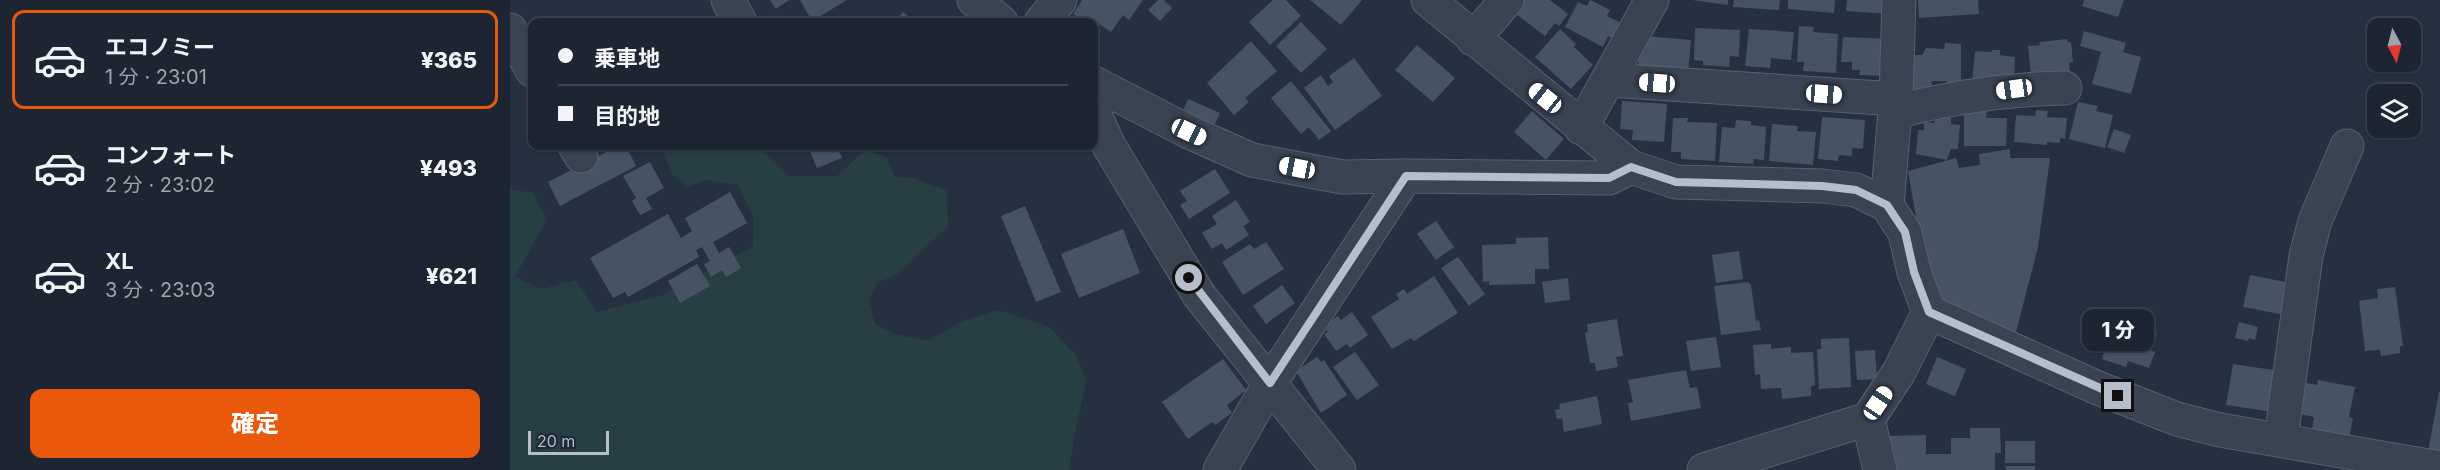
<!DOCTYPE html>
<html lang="ja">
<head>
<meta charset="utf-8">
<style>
	body { margin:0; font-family:Inter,"Noto Sans JP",sans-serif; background:#29313d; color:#f1f3f6; height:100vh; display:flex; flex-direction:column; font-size:22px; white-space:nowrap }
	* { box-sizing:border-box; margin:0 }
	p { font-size:20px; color:#a0a5ab }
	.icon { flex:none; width:33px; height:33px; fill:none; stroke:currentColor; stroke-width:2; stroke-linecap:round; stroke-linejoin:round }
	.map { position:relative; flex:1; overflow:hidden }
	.sheet { display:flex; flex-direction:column; background:#1c2531; width:510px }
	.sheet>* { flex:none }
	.top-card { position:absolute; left:18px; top:18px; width:570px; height:132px; border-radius:12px; box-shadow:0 2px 4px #0004,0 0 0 2px #3a424d; display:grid; align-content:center; height:132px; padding:0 30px; background:#1c2531 }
	.needle { width:39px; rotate:173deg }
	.controls { position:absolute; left:1857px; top:18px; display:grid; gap:12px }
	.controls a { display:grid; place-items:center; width:54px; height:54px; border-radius:12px; background:#1c2531; box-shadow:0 2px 4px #0004,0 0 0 2px #3a424d; font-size:30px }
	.scale { position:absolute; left:18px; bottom:15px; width:81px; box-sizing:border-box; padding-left:6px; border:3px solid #b6becb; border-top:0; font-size:16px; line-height:21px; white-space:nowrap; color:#b6becb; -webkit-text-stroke:4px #1e2836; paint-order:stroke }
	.end { position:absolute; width:27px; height:27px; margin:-14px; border:8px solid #b6becb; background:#111; box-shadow:0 0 0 3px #111 }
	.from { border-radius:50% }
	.bubble { position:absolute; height:42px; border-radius:12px; background:#1c2531; box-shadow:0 2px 4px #0004,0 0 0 2px #3a424d; font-size:20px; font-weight:800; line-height:42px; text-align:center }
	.car { position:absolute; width:18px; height:36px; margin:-18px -9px; border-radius:8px; box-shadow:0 0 4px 2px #0007; background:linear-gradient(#fff 24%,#345 0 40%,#fff 0 76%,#345 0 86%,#fff 0) }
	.top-card b { display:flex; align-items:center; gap:21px; height:57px; font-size:22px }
	.top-card b+b { border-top:2px solid #3a424d }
	.top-card i { width:15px; height:15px; background:#f1f3f6 }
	ul { padding:10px 0 0; list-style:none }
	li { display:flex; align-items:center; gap:18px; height:99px; margin:0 12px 9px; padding:0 18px; border:3px solid transparent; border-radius:12px }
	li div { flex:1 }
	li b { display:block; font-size:22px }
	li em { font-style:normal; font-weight:800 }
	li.on { border-color:#ea580c }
	li>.icon { width:54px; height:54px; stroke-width:1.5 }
	.button { display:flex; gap:12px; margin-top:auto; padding:12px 30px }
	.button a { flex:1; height:69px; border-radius:12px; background:#ea580c; color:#fff; font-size:24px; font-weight:800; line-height:69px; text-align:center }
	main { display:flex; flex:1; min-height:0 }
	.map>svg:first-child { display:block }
	.green { fill:#273f42 }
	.building { fill:#465365 }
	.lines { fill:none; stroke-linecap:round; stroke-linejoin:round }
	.minor-casing { stroke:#57616e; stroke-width:35 }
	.minor { stroke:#394351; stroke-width:33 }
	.route { stroke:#b6becb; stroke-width:8 }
</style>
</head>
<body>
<main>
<section class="sheet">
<ul>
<li class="on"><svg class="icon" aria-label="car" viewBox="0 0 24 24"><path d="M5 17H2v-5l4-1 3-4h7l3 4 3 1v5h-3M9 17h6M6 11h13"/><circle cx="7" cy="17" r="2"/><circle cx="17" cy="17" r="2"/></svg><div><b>エコノミー</b><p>1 分 · 23:01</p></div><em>¥365</em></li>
<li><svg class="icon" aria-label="car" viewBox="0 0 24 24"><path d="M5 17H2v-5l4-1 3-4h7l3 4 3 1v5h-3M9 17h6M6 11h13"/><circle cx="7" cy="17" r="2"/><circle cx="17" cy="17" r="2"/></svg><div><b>コンフォート</b><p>2 分 · 23:02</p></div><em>¥493</em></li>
<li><svg class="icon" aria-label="car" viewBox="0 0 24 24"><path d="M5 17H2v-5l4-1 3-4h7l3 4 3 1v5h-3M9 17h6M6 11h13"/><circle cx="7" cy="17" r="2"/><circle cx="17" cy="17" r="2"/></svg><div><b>XL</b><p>3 分 · 23:03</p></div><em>¥621</em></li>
</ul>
<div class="button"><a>確定</a></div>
</section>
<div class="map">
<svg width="1930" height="470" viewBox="0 0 1930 470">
	<rect width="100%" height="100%" fill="#253141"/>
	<polygon class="green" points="151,146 248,146 279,176 327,176 356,149 377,158 385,177 403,178 437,191 438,226 387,275 368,282 359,300 365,324 385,334 418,341 450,322 488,310 538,326 565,354 577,381 566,426 559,470 0,470 0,189 23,193 37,219 5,277 32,289 66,280 87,312 153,295 243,246 243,217 228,185 195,180 178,187 163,175"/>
	<g class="building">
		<polygon points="260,0 279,0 266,9"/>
		<polygon points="290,0 337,0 302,21"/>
		<polygon points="572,0 633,0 619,20 613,15 601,32 588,23 584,31 584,22 575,22 563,14"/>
		<polygon points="648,0 654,0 662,8 650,21 638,10"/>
		<polygon points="763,0 776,0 791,16 760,45 739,22"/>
		<polygon points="800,0 852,0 831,25"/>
		<polygon points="1010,0 1040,0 1058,14 1049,26 1045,23 1035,36 1002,11"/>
		<polygon points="1080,0 1100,10 1097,16 1111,23 1103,39 1098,36 1093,47 1055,27 1068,2 1077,6"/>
		<polygon points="1182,0 1218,0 1218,5"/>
		<polygon points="1224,0 1270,0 1269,10 1223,7"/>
		<polygon points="1278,0 1325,0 1324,13 1278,9"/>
		<polygon points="1337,0 1381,0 1380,14 1336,11"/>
		<polygon points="1408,0 1468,0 1469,14 1409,18"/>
		<polygon points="1574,0 1614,0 1608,17 1572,6"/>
		<polygon points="393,12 405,22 385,22"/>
		<polygon points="791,22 817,49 791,73 766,46"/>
		<polygon points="1289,26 1304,27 1303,32 1328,34 1326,73 1293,71 1294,62 1287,62"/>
		<polygon points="1185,28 1230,30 1229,57 1220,56 1219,67 1193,65 1193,61 1184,60"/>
		<polygon points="1050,29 1066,44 1064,47 1083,65 1061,89 1025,57"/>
		<polygon points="1239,29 1284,32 1281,60 1261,58 1260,68 1235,66"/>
		<polygon points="1574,31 1616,43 1613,52 1631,57 1621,94 1582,84 1591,52 1570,46"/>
		<polygon points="1136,36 1181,40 1178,74 1128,70 1129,49 1135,50"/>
		<polygon points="1333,37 1381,39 1378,76 1349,75 1350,70 1342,70 1342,62 1331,62"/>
		<polygon points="1557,39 1558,42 1561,42 1563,62 1559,63 1560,73 1521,76 1518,46 1530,45 1529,42"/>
		<polygon points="741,41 767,71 735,98 739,102 724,115 697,83"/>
		<polygon points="1435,43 1451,44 1451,82 1445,82 1445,87 1436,86 1437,81 1422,81 1421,94 1400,93 1403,55 1412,55 1416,48 1434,49"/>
		<polygon points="907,45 945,78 923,102 885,70"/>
		<polygon points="1482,50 1490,50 1490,55 1505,57 1504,77 1462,82 1465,51 1482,52"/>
		<polygon points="844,58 872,96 825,130 794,88 811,75 818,86 823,82 819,76"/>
		<polygon points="781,81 821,131 809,140 799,127 791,134 761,98"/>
		<polygon points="678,99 710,113 701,132 670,118"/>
		<polygon points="1112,101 1157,104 1154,142 1122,140 1123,130 1110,129"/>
		<polygon points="1568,102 1588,106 1586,111 1603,115 1595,148 1559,139"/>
		<polygon points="1526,110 1538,111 1537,117 1557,118 1555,139 1550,138 1550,143 1537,142 1537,145 1504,142 1506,115 1525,116"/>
		<polygon points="1022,111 1054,139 1036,160 1004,132"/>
		<polygon points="1454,111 1477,111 1476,118 1497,118 1496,146 1454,146"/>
		<polygon points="1425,116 1441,118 1441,124 1450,125 1448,149 1441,149 1437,160 1406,154 1408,130 1414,130 1414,122 1424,123"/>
		<polygon points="1312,117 1355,120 1353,149 1342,148 1342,156 1329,155 1328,161 1308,159"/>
		<polygon points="1163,118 1178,118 1177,122 1207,123 1205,161 1171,159 1171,152 1161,152"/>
		<polygon points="1226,120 1241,121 1241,125 1256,127 1254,160 1244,159 1243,164 1209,162 1212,127 1225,128"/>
		<polygon points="1262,124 1288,126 1287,131 1306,132 1303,165 1259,161"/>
		<polygon points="1604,129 1621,135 1614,153 1597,147"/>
		<polygon points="108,146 116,146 126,166 50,206 38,182"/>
		<polygon points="271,146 288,146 274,152"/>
		<polygon points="303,146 327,146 332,158 307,168 298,147"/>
		<polygon points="1500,149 1500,158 1540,158 1528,247 1505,336 1428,299 1417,281 1398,171 1446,158 1449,168 1470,165 1469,154"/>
		<polygon points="140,162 154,188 136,198 142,209 130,215 122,201 126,198 113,176"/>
		<polygon points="705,169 720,193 679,219 670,205 677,201 670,191"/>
		<polygon points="220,192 237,223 203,242 209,253 219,247 231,268 216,277 212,270 201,277 194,264 200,261 192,247 186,250 189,257 118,297 115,292 103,298 80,258 158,214 171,238 182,231 175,218"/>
		<polygon points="726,200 740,222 733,226 739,235 716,250 712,243 702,249 692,233 707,224 702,216"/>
		<polygon points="515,206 551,292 526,302 491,216"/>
		<polygon points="926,221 944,247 926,260 907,234"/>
		<polygon points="613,229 630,273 569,298 551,254"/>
		<polygon points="1038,237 1039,269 1025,269 1025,284 979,285 979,281 973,282 972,245 1006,244 1006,238"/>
		<polygon points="756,242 774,269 733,295 712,262 740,244 744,249"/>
		<polygon points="1229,251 1233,279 1206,283 1202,255"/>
		<polygon points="948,257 975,294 959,306 931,268"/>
		<polygon points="187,264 200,286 170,303 158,281"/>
		<polygon points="1740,275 1785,284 1775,315 1733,307"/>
		<polygon points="924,276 948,313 904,341 901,338 882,349 861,317 889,299 886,294 894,289 897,294"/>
		<polygon points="1058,278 1060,300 1035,303 1032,282"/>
		<polygon points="1238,282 1241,285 1246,321 1249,320 1251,330 1211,335 1204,286"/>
		<polygon points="772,285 785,303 756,324 743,306"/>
		<polygon points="1885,287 1893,346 1890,346 1890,353 1871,356 1870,350 1855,351 1849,301 1868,298 1867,289"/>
		<polygon points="842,312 858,335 840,348 837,344 826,351 814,334 818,332 813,326 828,316 831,320"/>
		<polygon points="1107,319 1113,356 1106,357 1108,367 1086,371 1085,363 1080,363 1075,333 1078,332 1077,324"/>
		<polygon points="1605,320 1647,333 1641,351 1645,352 1639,368 1618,361 1616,367 1592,359"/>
		<polygon points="1729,322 1748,327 1745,340 1739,338 1738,341 1725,338"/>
		<polygon points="1206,337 1211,367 1181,371 1176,341"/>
		<polygon points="1339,338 1341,387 1309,389 1307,349 1311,349 1311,339"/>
		<polygon points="1261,344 1261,349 1281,347 1281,353 1303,352 1305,385 1301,386 1301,396 1272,399 1271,388 1251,389 1250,374 1245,375 1243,345"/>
		<polygon points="1365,350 1367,379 1347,380 1345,351"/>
		<polygon points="845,352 869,385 847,400 823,367"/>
		<polygon points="807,357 811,362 814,360 837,395 811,413 786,371"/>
		<polygon points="1427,357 1456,369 1445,396 1416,384"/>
		<polygon points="713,359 736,390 717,405 722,413 705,425 702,422 678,439 652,402"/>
		<polygon points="1723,364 1770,371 1763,412 1716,405"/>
		<polygon points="1176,370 1180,388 1187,387 1191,408 1121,421 1118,403 1123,402 1118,380"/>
		<polygon points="1808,380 1845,387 1839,417 1843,418 1839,439 1802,429 1804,417 1790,414 1796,383 1807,385"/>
		<polygon points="1929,392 1930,392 1930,454 1918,452"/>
		<polygon points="1087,396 1092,424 1054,432 1052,418 1047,419 1045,410 1050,409 1049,404"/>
		<polygon points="1460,428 1490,428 1491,453 1485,453 1485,470 1380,470 1373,436 1416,435 1416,454 1441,454 1441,438 1460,438"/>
		<rect x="1495" y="441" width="30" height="22"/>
		<polygon points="1495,466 1525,466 1525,470 1496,470"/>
	</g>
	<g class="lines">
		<g class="minor-casing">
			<g id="minor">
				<polyline points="218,0 230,22"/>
				<polyline points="464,0 491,22"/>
				<polyline points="918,0 1121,167 1166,182 1313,186 1346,190 1377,205 1395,233 1404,272 1419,312 1588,388 1667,419 1710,430 1930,468"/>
				<polyline points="531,22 550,0"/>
				<polyline points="0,30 22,70"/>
				<polyline points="963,39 997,0"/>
				<polyline points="1099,80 1386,99"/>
				<polyline points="584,83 679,132 742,160 832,177 896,176"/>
				<path d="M1385,112C1441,97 1496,89 1555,88"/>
				<polyline points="584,113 599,146 689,295 829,470"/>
				<polyline points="1071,128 1142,0"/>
				<polyline points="65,146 71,156"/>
				<polyline points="1377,205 1386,99 1389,0"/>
				<polyline points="1358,419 1370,470"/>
				<polyline points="1771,439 1796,256 1805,221 1837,146"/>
				<polyline points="710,470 760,383 896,176 1099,178 1121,167"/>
				<polyline points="1194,470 1358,419 1389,372 1419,312"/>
			</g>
		</g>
		<use href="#minor" class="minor"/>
	</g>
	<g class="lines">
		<polyline class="route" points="679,278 760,383 896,176 1099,178 1121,167 1166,182 1312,186 1346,190 1377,205 1395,232 1404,272 1419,312 1608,396"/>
	</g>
</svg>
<div class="controls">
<a><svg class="needle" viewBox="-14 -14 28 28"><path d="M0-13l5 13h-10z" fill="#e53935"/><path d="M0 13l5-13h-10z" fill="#a0a5ab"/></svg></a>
<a><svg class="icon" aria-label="layers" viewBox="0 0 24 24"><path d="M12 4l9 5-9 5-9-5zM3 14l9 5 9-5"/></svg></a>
</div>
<div class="scale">20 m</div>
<i class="end from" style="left:679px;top:278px"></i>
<i class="end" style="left:1608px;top:396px"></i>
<div class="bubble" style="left:1572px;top:309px;width:72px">1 分</div>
<i class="car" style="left:1147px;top:83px;rotate:274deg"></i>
<i class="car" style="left:1504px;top:89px;rotate:262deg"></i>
<i class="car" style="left:1314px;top:94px;rotate:94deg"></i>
<i class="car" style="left:1035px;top:98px;rotate:309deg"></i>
<i class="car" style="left:679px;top:132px;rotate:115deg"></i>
<i class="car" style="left:787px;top:168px;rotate:281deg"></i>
<i class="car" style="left:1368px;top:403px;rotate:34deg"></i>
<div class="top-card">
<b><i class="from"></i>乗車地</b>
<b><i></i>目的地</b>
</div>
</div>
</main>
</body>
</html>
